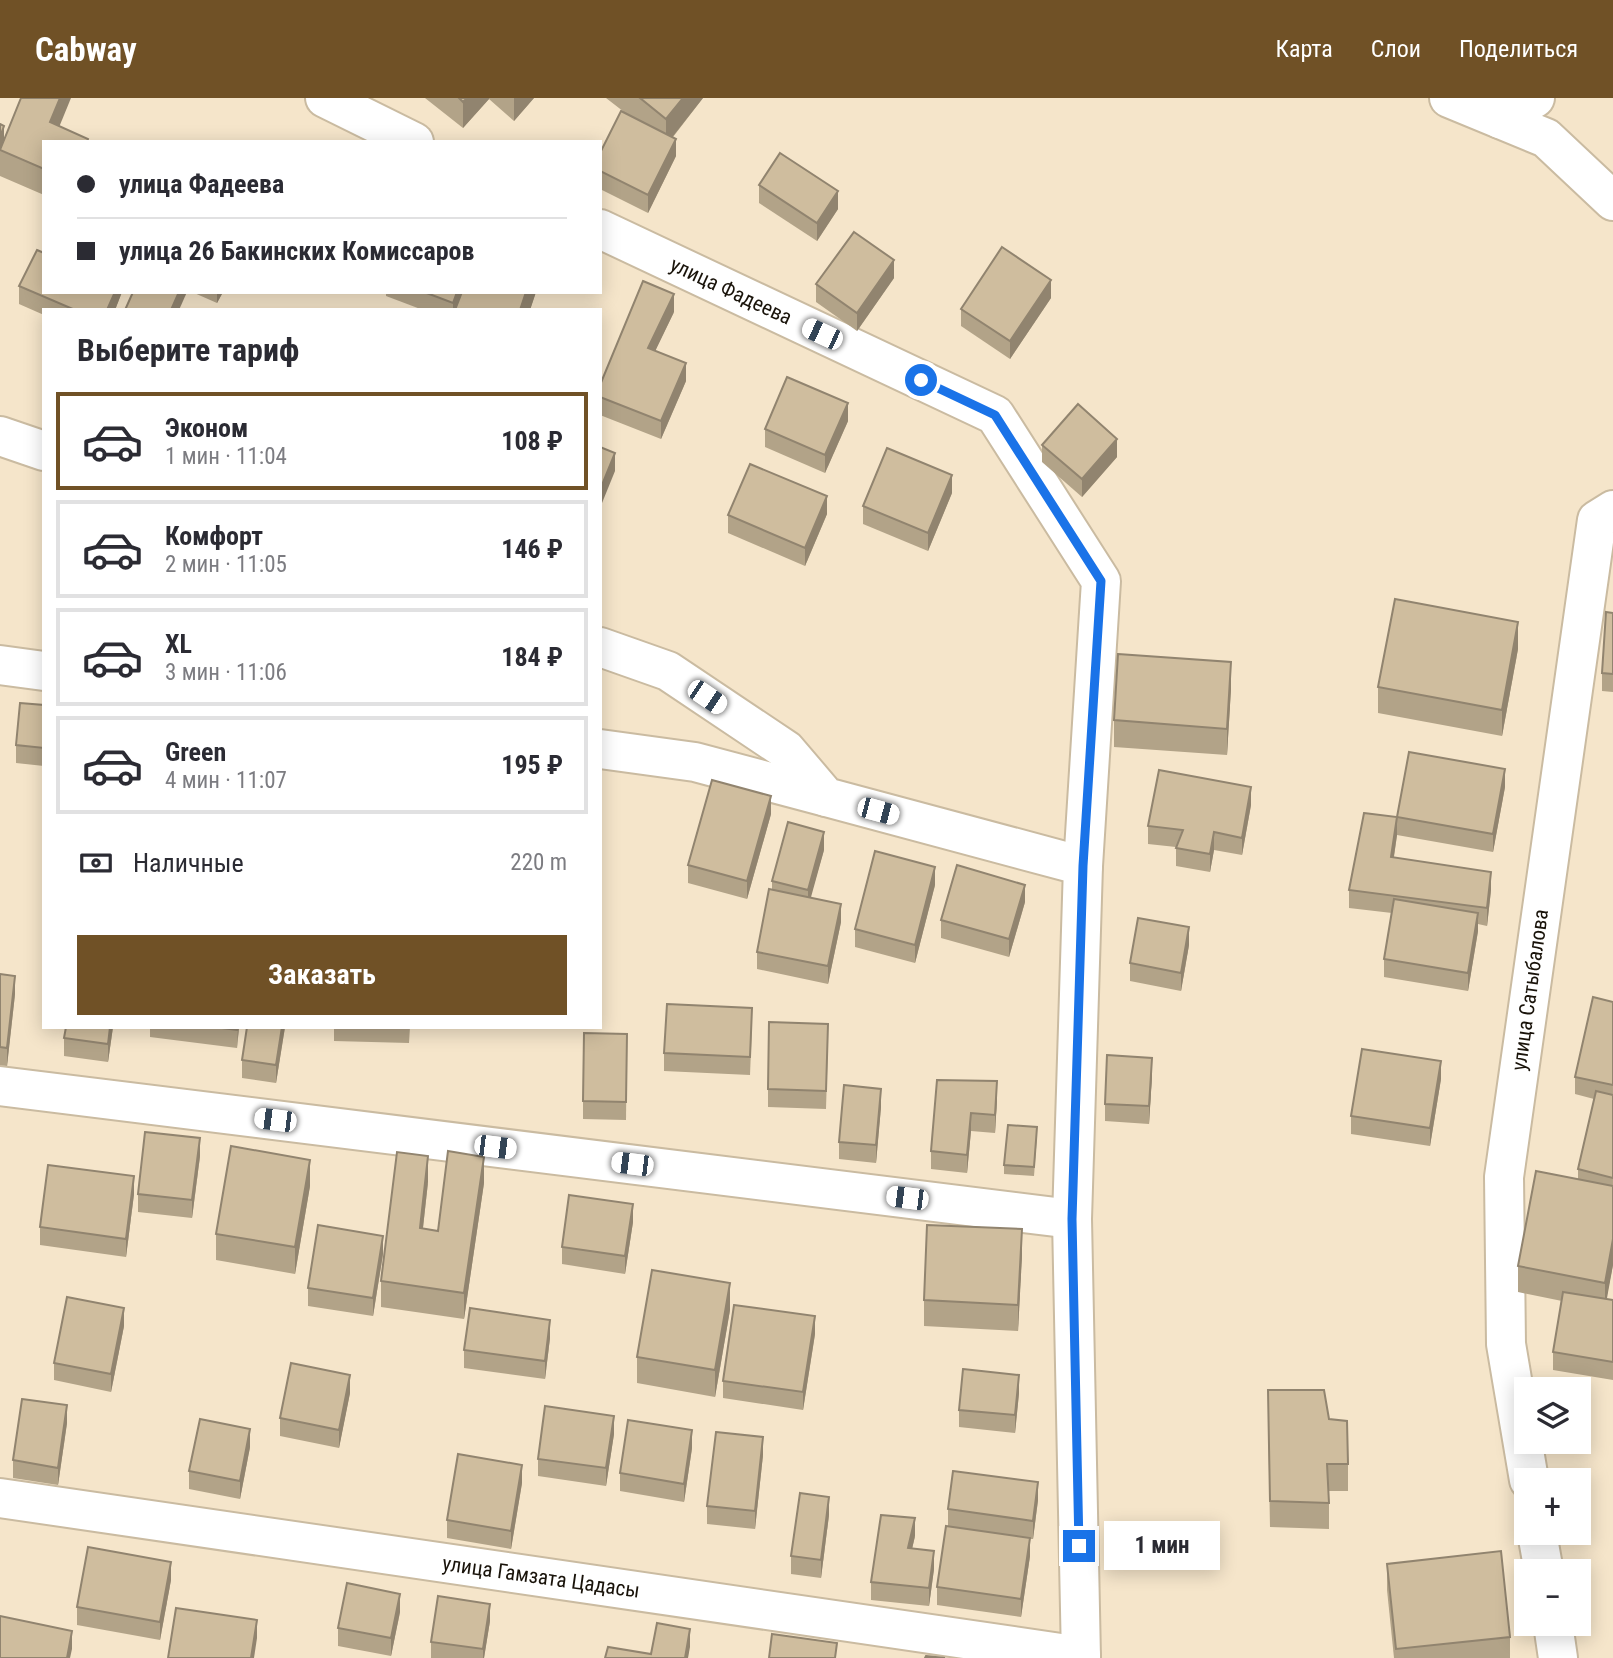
<!DOCTYPE html>
<html lang="ru">
<head>
<meta charset="utf-8">
<style>
	body { margin:0; font-family:"Roboto Condensed",sans-serif; background:#f2f2f3; color:#2b2b33; height:100vh; display:flex; flex-direction:column; font-size:26px; white-space:nowrap }
	* { box-sizing:border-box; margin:0 }
	p { font-size:23px; color:#7c7c81 }
	.icon { flex:none; width:38px; height:38px; fill:none; stroke:currentColor; stroke-width:2; stroke-linecap:round; stroke-linejoin:round }
	.map { position:relative; flex:1; overflow:hidden }
	.sheet { position:absolute; left:42px; top:210px; width:560px; height:721px; display:flex; flex-direction:column; background:#fff; border-radius:0px; box-shadow:0 4px 18px #0003 }
	.sheet>* { flex:none }
	.banner { position:absolute; left:42px; top:42px; width:560px; height:154px; border-radius:0px; box-shadow:0 4px 18px #0003; display:grid; align-content:center; height:154px; padding:0 35px; background:#fff }
	.fabs { position:absolute; left:1514px; top:1279px; display:grid; gap:14px }
	.fabs a { display:grid; place-items:center; width:77px; height:77px; border-radius:0px; background:#fff; box-shadow:0 4px 18px #0003; font-size:35px }
	.end { position:absolute; width:32px; height:32px; margin:-16px; border:9px solid #1a73e8; background:#fff; box-shadow:0 0 0 4px #fff }
	.from { border-radius:50% }
	.bubble { position:absolute; height:49px; border-radius:0px; background:#fff; box-shadow:0 4px 18px #0003; font-size:23px; font-weight:700; line-height:49px; text-align:center }
	.car { position:absolute; width:21px; height:42px; margin:-21px -10px; border-radius:9px; box-shadow:0 0 5px 2px #0007; background:linear-gradient(#fff 24%,#345 0 40%,#fff 0 76%,#345 0 86%,#fff 0) }
	.banner b { display:flex; align-items:center; gap:24px; height:66px; font-size:26px }
	.banner b+b { border-top:2px solid #e1e1e2 }
	.banner i { width:18px; height:18px; background:#2b2b33 }
	ul { padding:0; list-style:none }
	li { display:flex; align-items:center; gap:21px; height:98px; margin:0 14px 10px; padding:0 21px; border:4px solid #e1e1e2; border-radius:0px }
	li div { flex:1 }
	li b { display:block; font-size:26px }
	li em { font-style:normal; font-weight:700 }
	li.selected { border-color:#705126 }
	li>.icon { width:63px; height:63px; stroke-width:1.5 }
	h2 { padding:0 35px; font-size:32px; line-height:84px }
	.pay { display:flex; align-items:center; gap:18px; height:77px; padding:0 35px; font-size:26px }
	.pay p { margin-inline-start:auto }
	.action { display:flex; gap:14px; margin-top:auto; padding:14px 35px }
	.action a { flex:1; height:80px; border-radius:0px; background:#705126; color:#fff; font-size:28px; font-weight:700; line-height:80px; text-align:center }
	header { display:flex; align-items:center; gap:42px; box-sizing:border-box; height:98px; padding:0 35px; background:#705126; color:#fff }
	header strong { font-size:33px }
	nav { display:flex; gap:38px; margin-inline-start:auto; font-size:24px }
	.map>svg:first-child { display:block }
	.lines { fill:none; stroke-linecap:round; stroke-linejoin:round }
	.street-casing { stroke:#cabba1; stroke-width:42 }
	.street { stroke:#fff; stroke-width:38 }
	.wall { fill:#b2a388 }
	.shaded-wall { fill:#91846f }
	.building { fill:#cfbd9e; stroke:#91846f; stroke-width:2 }
	.route { stroke:#1a73e8; stroke-width:9 }
	.labels { text-anchor:middle; dominant-baseline:central; stroke-width:6; stroke-linejoin:round; paint-order:stroke }
	.street-label { font-size:21px; fill:#19130a; stroke:#fff }
</style>
</head>
<body>
<header>
<strong>Cabway</strong>
<nav><a>Карта</a><a>Слои</a><a>Поделиться</a></nav>
</header>
<div class="map">
<svg width="1613" height="1560" viewBox="0 0 1613 1560">
	<rect width="100%" height="100%" fill="#f5e5ca"/>
	<g class="lines">
		<g class="street-casing">
			<g id="street">
				<polyline points="325,0 414,44"/>
				<polyline points="1449,0 1546,40 1613,103"/>
				<polyline points="1500,21 1535,0"/>
				<polyline points="600,131 995,317 1101,483 1083,768"/>
				<polyline points="0,338 44,353"/>
				<polyline points="600,549 668,573 786,652 826,699 1083,768 1072,1121 1081,1560"/>
				<polyline points="0,567 44,573"/>
				<polyline points="600,651 695,664 826,699"/>
				<polyline points="0,988 1072,1121"/>
				<polyline points="1529,1382 1506,1246 1504,1079 1597,422 1613,412"/>
				<polyline points="0,1400 1081,1558"/>
				<polyline points="1537,1435 1544,1474"/>
				<polyline points="1553,1526 1558,1560"/>
			</g>
		</g>
		<use href="#street" class="street"/>
	</g>
	<g class="wall">
		<polygon points="425,0 534,0 514,23 489,1 463,30"/>
		<polygon points="606,0 703,0 673,39 676,58 648,115 600,91 600,55 628,17"/>
		<polygon points="0,26 4,41 59,29 88,44 44,44 44,97 0,78"/>
		<polygon points="759,87 838,111 817,143 759,105"/>
		<polygon points="894,180 857,233 816,204 816,186"/>
		<polygon points="19,188 122,194 115,212 44,212 44,217 19,206"/>
		<polygon points="192,194 223,194 217,205"/>
		<polygon points="386,194 536,194 530,212 423,212 386,198"/>
		<polygon points="1051,200 1010,261 961,228 961,211"/>
		<polygon points="674,214 655,253 686,283 661,341 600,317 600,287"/>
		<polygon points="848,323 825,375 765,349 765,331"/>
		<polygon points="1042,347 1117,359 1082,399 1042,364"/>
		<polygon points="952,395 928,453 863,426 863,408"/>
		<polygon points="827,416 805,468 728,435 728,417"/>
		<polygon points="1613,515 1613,594 1602,593 1602,575"/>
		<polygon points="1518,551 1502,638 1378,615 1378,589"/>
		<polygon points="1231,591 1227,657 1114,649 1114,622"/>
		<polygon points="44,607 44,668 16,665 16,647"/>
		<polygon points="1505,689 1493,754 1397,737 1394,759 1491,792 1487,828 1478,826 1478,833 1468,893 1384,879 1384,861 1392,815 1349,810 1349,792 1397,719"/>
		<polygon points="1251,707 1242,757 1214,752 1210,774 1176,768 1176,749 1148,746 1148,728"/>
		<polygon points="771,716 747,801 688,785 688,767"/>
		<polygon points="824,752 810,800 841,824 828,886 757,871 757,854 772,792 772,783"/>
		<polygon points="935,787 915,865 855,849 855,831"/>
		<polygon points="1025,804 1009,859 941,840 941,822"/>
		<polygon points="1189,847 1181,893 1130,883 1130,865"/>
		<polygon points="0,876 15,896 7,968 0,967"/>
		<polygon points="1613,904 1613,1167 1606,1201 1613,1202 1613,1282 1553,1272 1553,1254 1562,1203 1518,1194 1518,1168 1578,1081 1578,1071 1594,1001 1575,996 1575,979"/>
		<polygon points="752,927 750,977 664,973 664,955"/>
		<polygon points="113,929 108,964 64,958 64,940"/>
		<polygon points="150,929 239,929 237,950 150,939"/>
		<polygon points="247,929 285,929 276,985 242,980 242,962"/>
		<polygon points="334,929 410,929 409,945 334,943"/>
		<polygon points="627,936 626,1022 583,1021 583,1003"/>
		<polygon points="828,944 826,1011 768,1009 768,991"/>
		<polygon points="1152,978 1149,1026 1105,1023 1105,1006"/>
		<polygon points="1441,981 1430,1048 1351,1036 1351,1018"/>
		<polygon points="937,982 997,1001 995,1035 971,1033 967,1075 931,1071 931,1053"/>
		<polygon points="881,1009 876,1065 839,1061 839,1044"/>
		<polygon points="1037,1038 1034,1078 1004,1076 1004,1067"/>
		<polygon points="200,1058 192,1120 138,1114 138,1096"/>
		<polygon points="428,1084 423,1130 438,1133 484,1085 464,1221 381,1209 381,1183"/>
		<polygon points="310,1088 295,1176 216,1162 216,1136"/>
		<polygon points="134,1096 126,1159 40,1147 40,1129"/>
		<polygon points="633,1124 625,1176 562,1166 562,1149"/>
		<polygon points="383,1156 373,1218 308,1208 308,1190"/>
		<polygon points="1022,1157 1018,1233 924,1228 924,1202"/>
		<polygon points="730,1212 715,1299 637,1285 637,1259"/>
		<polygon points="124,1228 111,1294 54,1282 54,1265"/>
		<polygon points="815,1236 803,1312 723,1300 723,1283"/>
		<polygon points="550,1240 545,1281 464,1270 464,1252"/>
		<polygon points="350,1295 339,1350 280,1338 280,1320"/>
		<polygon points="1019,1295 1015,1335 959,1329 959,1312"/>
		<polygon points="1268,1319 1329,1321 1348,1366 1348,1393 1329,1393 1329,1431 1270,1429"/>
		<polygon points="67,1325 58,1387 13,1380 13,1362"/>
		<polygon points="614,1336 606,1388 538,1378 538,1361"/>
		<polygon points="250,1349 240,1401 189,1391 189,1373"/>
		<polygon points="692,1350 684,1404 620,1393 620,1375"/>
		<polygon points="763,1357 755,1431 707,1426 707,1408"/>
		<polygon points="522,1385 511,1451 447,1440 447,1422"/>
		<polygon points="1038,1402 1033,1441 1030,1441 1030,1458 1021,1519 937,1507 937,1489 948,1428 948,1411"/>
		<polygon points="829,1417 821,1480 791,1476 791,1458"/>
		<polygon points="915,1438 912,1451 934,1471 929,1508 871,1502 871,1484"/>
		<polygon points="1387,1466 1510,1539 1510,1560 1394,1560 1387,1492"/>
		<polygon points="171,1482 160,1542 77,1527 77,1509"/>
		<polygon points="400,1514 391,1558 338,1548 338,1530"/>
		<polygon points="490,1523 484,1560 431,1560 431,1544"/>
	</g>
	<g class="shaded-wall">
		<polygon points="60,0 71,0 53,44 50,24"/>
		<polygon points="467,0 489,0 489,1 463,30 463,4"/>
		<polygon points="514,0 534,0 514,23"/>
		<polygon points="683,0 703,0 666,47 666,21"/>
		<polygon points="4,28 4,46 0,52 0,57 0,39"/>
		<polygon points="676,41 676,58 648,115 648,97"/>
		<polygon points="838,93 838,111 817,143 817,125"/>
		<polygon points="894,162 894,180 857,233 857,215"/>
		<polygon points="1051,182 1051,200 1010,261 1010,243"/>
		<polygon points="115,194 122,194 115,212 107,212"/>
		<polygon points="179,194 187,194 179,212 171,212"/>
		<polygon points="217,194 223,194 217,205"/>
		<polygon points="457,194 464,194 457,212 453,212 453,205"/>
		<polygon points="526,194 536,194 530,212 520,212"/>
		<polygon points="674,196 674,214 648,268 648,250"/>
		<polygon points="686,265 686,283 661,341 661,323"/>
		<polygon points="848,305 848,323 825,375 825,357"/>
		<polygon points="1117,341 1117,359 1082,399 1082,381"/>
		<polygon points="615,355 615,373 600,410 600,392"/>
		<polygon points="952,377 952,395 928,453 928,435"/>
		<polygon points="827,398 827,416 805,468 805,450"/>
		<polygon points="1518,524 1518,551 1502,638 1502,612"/>
		<polygon points="1231,564 1231,591 1227,657 1227,631"/>
		<polygon points="1505,671 1505,689 1493,754 1493,736"/>
		<polygon points="1251,689 1251,707 1242,757 1242,740"/>
		<polygon points="771,698 771,716 747,801 747,783"/>
		<polygon points="1397,719 1397,737 1391,777 1391,759"/>
		<polygon points="824,734 824,752 808,810 808,792"/>
		<polygon points="1214,734 1214,752 1210,774 1210,756"/>
		<polygon points="935,769 935,787 915,865 915,847"/>
		<polygon points="1491,774 1491,792 1487,828 1487,810"/>
		<polygon points="1025,787 1025,804 1009,859 1009,841"/>
		<polygon points="841,806 841,824 828,886 828,868"/>
		<polygon points="1478,815 1478,833 1468,893 1468,875"/>
		<polygon points="1189,829 1189,847 1181,893 1181,875"/>
		<polygon points="15,878 15,896 7,968 7,950"/>
		<polygon points="110,929 113,929 108,964 108,946"/>
		<polygon points="238,929 239,929 237,950"/>
		<polygon points="282,929 285,929 276,985 276,967"/>
		<polygon points="1152,960 1152,978 1149,1026 1149,1008"/>
		<polygon points="1441,963 1441,981 1430,1048 1430,1030"/>
		<polygon points="997,983 997,1001 995,1035 995,1017"/>
		<polygon points="881,991 881,1009 876,1065 876,1047"/>
		<polygon points="971,1015 971,1033 967,1075 967,1057"/>
		<polygon points="200,1040 200,1058 192,1120 192,1102"/>
		<polygon points="428,1058 428,1084 420,1156 420,1130"/>
		<polygon points="484,1059 484,1085 464,1221 464,1195"/>
		<polygon points="310,1062 310,1088 295,1176 295,1149"/>
		<polygon points="134,1078 134,1096 126,1159 126,1141"/>
		<polygon points="633,1106 633,1124 625,1176 625,1158"/>
		<polygon points="1022,1131 1022,1157 1018,1233 1018,1207"/>
		<polygon points="383,1138 383,1156 373,1218 373,1200"/>
		<polygon points="1613,1141 1613,1167 1605,1211 1605,1185"/>
		<polygon points="730,1185 730,1212 715,1299 715,1272"/>
		<polygon points="124,1210 124,1228 111,1294 111,1276"/>
		<polygon points="815,1218 815,1236 803,1312 803,1294"/>
		<polygon points="550,1222 550,1240 545,1281 545,1263"/>
		<polygon points="350,1277 350,1295 339,1350 339,1332"/>
		<polygon points="1019,1277 1019,1295 1015,1335 1015,1317"/>
		<polygon points="67,1307 67,1325 58,1387 58,1370"/>
		<polygon points="614,1318 614,1336 606,1388 606,1370"/>
		<polygon points="250,1331 250,1349 240,1401 240,1383"/>
		<polygon points="692,1332 692,1350 684,1404 684,1386"/>
		<polygon points="763,1339 763,1357 755,1431 755,1413"/>
		<polygon points="522,1367 522,1385 511,1451 511,1433"/>
		<polygon points="1038,1384 1038,1402 1033,1441 1033,1423"/>
		<polygon points="829,1399 829,1417 821,1480 821,1462"/>
		<polygon points="915,1420 915,1438 908,1468 908,1450"/>
		<polygon points="1030,1440 1030,1458 1021,1519 1021,1501"/>
		<polygon points="934,1453 934,1471 929,1508 929,1490"/>
		<polygon points="171,1464 171,1482 160,1542 160,1524"/>
		<polygon points="400,1496 400,1514 391,1558 391,1540"/>
		<polygon points="490,1506 490,1523 484,1560 483,1560 483,1551"/>
		<polygon points="257,1522 257,1540 254,1560 251,1560"/>
		<polygon points="690,1531 690,1549 688,1560 685,1560"/>
		<polygon points="72,1533 72,1551 70,1560 67,1560"/>
	</g>
	<g class="building">
		<polygon points="21,0 60,0 50,24 88,41 87,44 44,44 44,71 0,52"/>
		<polygon points="459,0 467,0 463,4"/>
		<polygon points="640,0 683,0 666,21"/>
		<polygon points="621,13 676,41 648,97 600,73 600,55"/>
		<polygon points="0,26 4,28 0,39"/>
		<polygon points="780,55 838,93 817,125 759,87"/>
		<polygon points="854,134 894,162 857,215 816,186"/>
		<polygon points="1002,149 1051,182 1010,243 961,211"/>
		<polygon points="37,152 44,155 44,194 115,194 107,212 75,212 19,188"/>
		<polygon points="643,183 674,196 648,250 686,265 661,323 600,299 600,287"/>
		<polygon points="133,194 179,194 171,212 125,212"/>
		<polygon points="424,194 457,194 453,205"/>
		<polygon points="462,194 526,194 520,212 455,212"/>
		<polygon points="787,279 848,305 825,357 765,331"/>
		<polygon points="1078,306 1117,341 1082,381 1042,347"/>
		<polygon points="600,349 615,355 600,392"/>
		<polygon points="887,350 952,377 928,435 863,408"/>
		<polygon points="750,366 827,398 805,450 728,417"/>
		<polygon points="1395,501 1518,524 1502,612 1378,589"/>
		<polygon points="1606,514 1613,515 1613,576 1602,575"/>
		<polygon points="1118,556 1231,564 1227,631 1114,622"/>
		<polygon points="20,605 44,607 44,650 16,647"/>
		<polygon points="1409,654 1505,671 1493,736 1397,719"/>
		<polygon points="1159,672 1251,689 1242,740 1214,734 1210,756 1176,750 1183,732 1148,728"/>
		<polygon points="712,682 771,698 747,783 688,767"/>
		<polygon points="1364,715 1397,719 1391,759 1491,774 1487,810 1349,792"/>
		<polygon points="788,724 824,734 808,792 772,783"/>
		<polygon points="875,753 935,769 915,847 855,831"/>
		<polygon points="957,767 1025,787 1009,841 941,822"/>
		<polygon points="769,791 841,806 828,868 757,854"/>
		<polygon points="1394,801 1478,815 1468,875 1384,861"/>
		<polygon points="1138,820 1189,829 1181,875 1130,865"/>
		<polygon points="0,876 15,878 7,950 0,949"/>
		<polygon points="1593,899 1613,904 1613,987 1575,979"/>
		<polygon points="667,906 752,910 750,959 664,955"/>
		<polygon points="769,924 828,926 826,993 768,991"/>
		<polygon points="66,929 110,929 108,946 64,940"/>
		<polygon points="214,929 238,929 237,932"/>
		<polygon points="247,929 282,929 276,967 242,962"/>
		<polygon points="584,935 627,936 626,1004 583,1003"/>
		<polygon points="1362,951 1441,963 1430,1030 1351,1018"/>
		<polygon points="1107,957 1152,960 1149,1008 1105,1006"/>
		<polygon points="937,982 997,983 995,1017 971,1015 967,1057 931,1053"/>
		<polygon points="844,987 881,991 876,1047 839,1044"/>
		<polygon points="1596,993 1613,997 1613,1080 1578,1071"/>
		<polygon points="1008,1027 1037,1029 1034,1069 1004,1067"/>
		<polygon points="145,1034 200,1040 192,1102 138,1096"/>
		<polygon points="231,1048 310,1062 295,1149 216,1136"/>
		<polygon points="448,1053 484,1059 464,1195 381,1183 397,1054 428,1058 420,1130 438,1133"/>
		<polygon points="48,1067 134,1078 126,1141 40,1129"/>
		<polygon points="1536,1073 1613,1088 1613,1141 1605,1185 1518,1168"/>
		<polygon points="569,1097 633,1106 625,1158 562,1149"/>
		<polygon points="318,1127 383,1138 373,1200 308,1190"/>
		<polygon points="927,1127 1022,1131 1018,1207 924,1202"/>
		<polygon points="652,1172 730,1185 715,1272 637,1259"/>
		<polygon points="1563,1194 1613,1202 1613,1264 1553,1254"/>
		<polygon points="67,1199 124,1210 111,1276 54,1265"/>
		<polygon points="734,1207 815,1218 803,1294 723,1283"/>
		<polygon points="470,1210 550,1222 545,1263 464,1252"/>
		<polygon points="291,1265 350,1277 339,1332 280,1320"/>
		<polygon points="963,1271 1019,1277 1015,1317 959,1312"/>
		<polygon points="1268,1292 1324,1292 1329,1321 1347,1323 1348,1366 1327,1366 1329,1405 1270,1403"/>
		<polygon points="22,1301 67,1307 58,1370 13,1362"/>
		<polygon points="545,1308 614,1318 606,1370 538,1361"/>
		<polygon points="200,1321 250,1331 240,1383 189,1373"/>
		<polygon points="628,1322 692,1332 684,1386 620,1375"/>
		<polygon points="716,1334 763,1339 755,1413 707,1408"/>
		<polygon points="458,1356 522,1367 511,1433 447,1422"/>
		<polygon points="953,1373 1038,1384 1033,1423 948,1411"/>
		<polygon points="800,1395 829,1399 821,1462 791,1458"/>
		<polygon points="881,1417 915,1420 908,1450 934,1453 929,1490 871,1484"/>
		<polygon points="946,1428 1030,1440 1021,1501 937,1489"/>
		<polygon points="88,1449 171,1464 160,1524 77,1509"/>
		<polygon points="1501,1453 1510,1539 1396,1551 1387,1466"/>
		<polygon points="347,1485 400,1496 391,1540 338,1530"/>
		<polygon points="438,1498 490,1506 483,1551 431,1544"/>
		<polygon points="176,1510 257,1522 251,1560 168,1560"/>
		<polygon points="0,1518 72,1533 67,1560 0,1560"/>
		<polygon points="657,1525 690,1531 685,1560 605,1560 608,1549 651,1556"/>
		<polygon points="772,1536 837,1545 835,1560 769,1560"/>
		<polygon points="926,1558 945,1560 925,1560"/>
	</g>
	<g class="lines">
		<polyline class="route" points="921,282 995,317 1101,483 1083,768 1072,1121 1079,1448"/>
	</g>
	<g class="labels">
		<g class="street-label">
			<text transform="translate(731 193) rotate(25)">улица Фадеева</text>
			<text transform="translate(1530 892) rotate(-82)">улица Сатыбалова</text>
			<text transform="translate(541 1479) rotate(8)">улица Гамзата Цадасы</text>
		</g>
	</g>
</svg>
<div class="fabs">
<a><svg class="icon" aria-label="layers" viewBox="0 0 24 24"><path d="M12 4l9 5-9 5-9-5zM3 14l9 5 9-5"/></svg></a>
<a>+</a>
<a>−</a>
</div>
<i class="end from" style="left:921px;top:282px"></i>
<i class="end" style="left:1079px;top:1448px"></i>
<div class="bubble" style="left:1104px;top:1423px;width:116px">1 мин</div>
<i class="car" style="left:822px;top:236px;rotate:295deg"></i>
<i class="car" style="left:707px;top:599px;rotate:124deg"></i>
<i class="car" style="left:878px;top:713px;rotate:105deg"></i>
<i class="car" style="left:275px;top:1022px;rotate:277deg"></i>
<i class="car" style="left:495px;top:1049px;rotate:97deg"></i>
<i class="car" style="left:632px;top:1066px;rotate:277deg"></i>
<i class="car" style="left:907px;top:1100px;rotate:277deg"></i>
<div class="banner">
<b><i class="from"></i>улица Фадеева</b>
<b><i></i>улица 26 Бакинских Комиссаров</b>
</div>
<section class="sheet">
<h2>Выберите тариф</h2>
<ul>
<li class="selected"><svg class="icon" aria-label="car" viewBox="0 0 24 24"><path d="M5 17H2v-5l4-1 3-4h7l3 4 3 1v5h-3M9 17h6M6 11h13"/><circle cx="7" cy="17" r="2"/><circle cx="17" cy="17" r="2"/></svg><div><b>Эконом</b><p>1 мин · 11:04</p></div><em>108 ₽</em></li>
<li><svg class="icon" aria-label="car" viewBox="0 0 24 24"><path d="M5 17H2v-5l4-1 3-4h7l3 4 3 1v5h-3M9 17h6M6 11h13"/><circle cx="7" cy="17" r="2"/><circle cx="17" cy="17" r="2"/></svg><div><b>Комфорт</b><p>2 мин · 11:05</p></div><em>146 ₽</em></li>
<li><svg class="icon" aria-label="car" viewBox="0 0 24 24"><path d="M5 17H2v-5l4-1 3-4h7l3 4 3 1v5h-3M9 17h6M6 11h13"/><circle cx="7" cy="17" r="2"/><circle cx="17" cy="17" r="2"/></svg><div><b>XL</b><p>3 мин · 11:06</p></div><em>184 ₽</em></li>
<li><svg class="icon" aria-label="car" viewBox="0 0 24 24"><path d="M5 17H2v-5l4-1 3-4h7l3 4 3 1v5h-3M9 17h6M6 11h13"/><circle cx="7" cy="17" r="2"/><circle cx="17" cy="17" r="2"/></svg><div><b>Green</b><p>4 мин · 11:07</p></div><em>195 ₽</em></li>
</ul>
<div class="pay"><svg class="icon" aria-label="cash" viewBox="0 0 24 24"><path d="M3 7h18v10H3z"/><circle cx="12" cy="12" r="2"/></svg>Наличные<p>220 m</p></div>
<div class="action"><a>Заказать</a></div>
</section>
</div>
</body>
</html>
